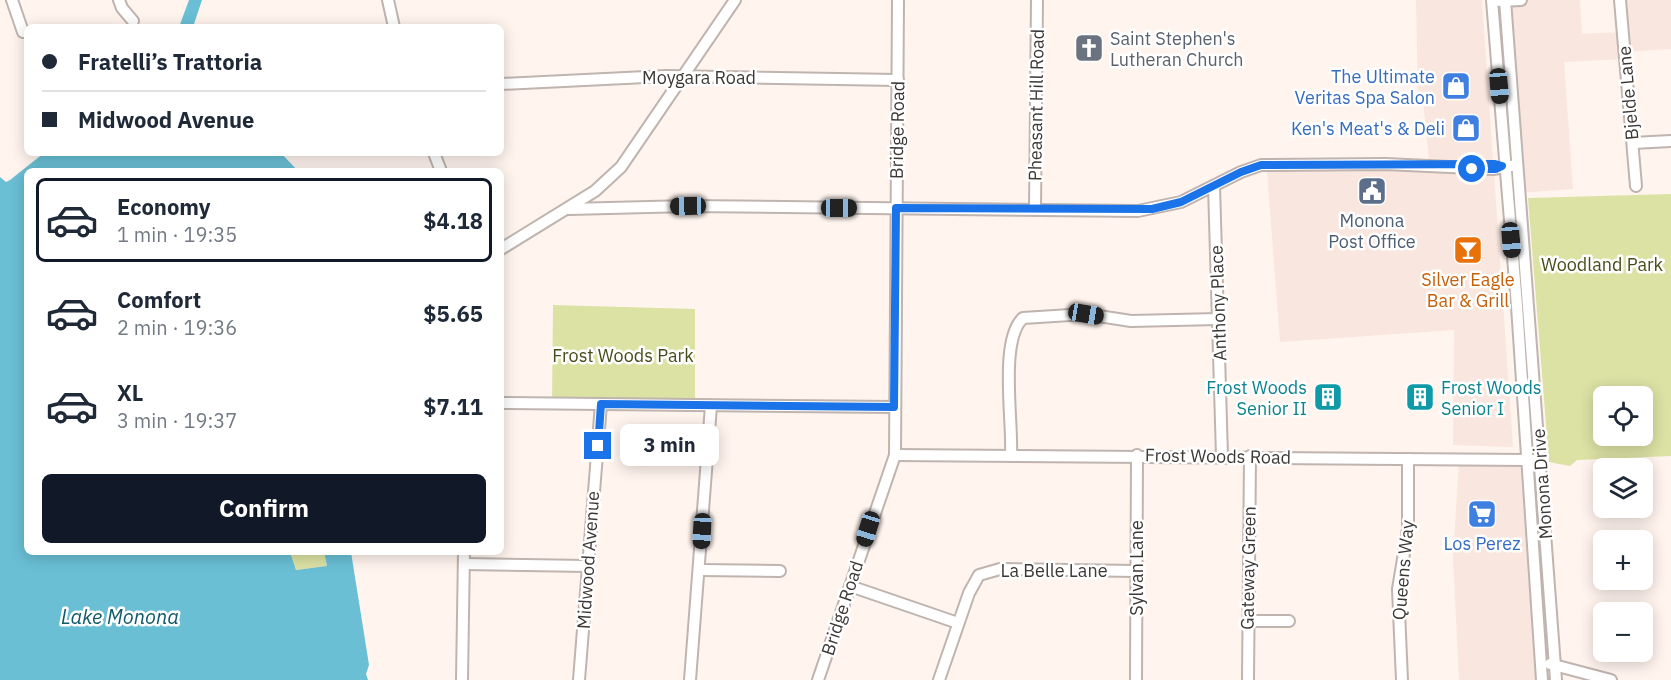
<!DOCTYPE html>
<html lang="en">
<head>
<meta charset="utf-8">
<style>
	body { margin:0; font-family:"IBM Plex Sans",sans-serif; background:#f6f6f7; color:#1f2937; height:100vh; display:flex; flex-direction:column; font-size:22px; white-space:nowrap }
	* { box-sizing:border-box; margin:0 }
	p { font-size:20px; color:#747a83 }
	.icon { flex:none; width:33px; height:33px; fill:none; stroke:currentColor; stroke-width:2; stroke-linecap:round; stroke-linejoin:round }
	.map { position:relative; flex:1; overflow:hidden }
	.sheet { position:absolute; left:24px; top:168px; width:480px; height:387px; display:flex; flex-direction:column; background:#fff; border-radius:9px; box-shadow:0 3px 15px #0003 }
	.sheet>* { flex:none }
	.hud { position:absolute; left:24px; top:24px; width:480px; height:132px; border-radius:9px; box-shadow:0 3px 15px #0003; display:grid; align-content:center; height:132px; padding:0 18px; background:#fff }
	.buttons { position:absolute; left:1593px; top:386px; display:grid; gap:12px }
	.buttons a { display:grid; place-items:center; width:60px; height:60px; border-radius:9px; background:#fff; box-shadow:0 3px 15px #0003; font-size:30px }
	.end { position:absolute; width:27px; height:27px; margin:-14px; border:8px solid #1a73e8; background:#fff; box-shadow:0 0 0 3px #fff }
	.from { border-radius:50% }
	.bubble { position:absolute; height:42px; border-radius:9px; background:#fff; box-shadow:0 3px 15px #0003; font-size:20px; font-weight:700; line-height:42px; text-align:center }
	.car { position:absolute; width:18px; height:36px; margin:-18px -9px; border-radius:8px; box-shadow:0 0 4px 2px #0007; background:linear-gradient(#222 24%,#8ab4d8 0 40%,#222 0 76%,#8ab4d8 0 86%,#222 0) }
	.hud b { display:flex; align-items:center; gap:21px; height:57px; font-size:22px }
	.hud b+b { border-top:2px solid #e0e1e3 }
	.hud i { width:15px; height:15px; background:#1f2937 }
	ul { padding:10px 0 0; list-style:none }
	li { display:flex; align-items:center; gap:18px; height:84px; margin:0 12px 9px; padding:0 6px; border:3px solid transparent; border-radius:9px }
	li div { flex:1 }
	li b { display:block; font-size:22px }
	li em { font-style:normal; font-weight:700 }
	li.active { border-color:#111827 }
	li>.icon { width:54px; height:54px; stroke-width:1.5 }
	.cta { display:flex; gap:12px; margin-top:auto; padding:12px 18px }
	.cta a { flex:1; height:69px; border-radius:9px; background:#111827; color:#fff; font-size:24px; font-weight:700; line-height:69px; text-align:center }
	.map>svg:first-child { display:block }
	.built { fill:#f9e6de }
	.green { fill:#dce2a4; fill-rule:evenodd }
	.water { fill:#6abfd5 }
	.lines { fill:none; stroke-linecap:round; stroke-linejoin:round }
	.minor-casing { stroke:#bfb4af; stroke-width:14 }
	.minor { stroke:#fff; stroke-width:10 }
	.route { stroke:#1a73e8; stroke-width:8 }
	.labels { text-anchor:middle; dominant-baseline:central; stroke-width:5; stroke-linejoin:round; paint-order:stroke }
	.worship-label { font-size:18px; fill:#5b616d; stroke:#fff; text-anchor:start }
	.shop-label { font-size:18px; fill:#366cbe; stroke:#fff; text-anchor:end }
	.street-label { font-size:18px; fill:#3c3836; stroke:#fff }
	.service-label { font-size:18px; fill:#4e5e75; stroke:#fff }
	.park-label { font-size:18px; fill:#494c1a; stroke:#fff }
	.food-label { font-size:18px; fill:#c56008; stroke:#fff }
	.culture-label { font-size:18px; fill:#0d838f; stroke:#fff; text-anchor:end }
	.water-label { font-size:20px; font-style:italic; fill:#11596a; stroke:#fff }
</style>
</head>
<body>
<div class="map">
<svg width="1671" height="680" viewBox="0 0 1671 680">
	<rect width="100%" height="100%" fill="#fff4ee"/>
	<g class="built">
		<polygon points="1416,0 1482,0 1513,447 1453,445 1454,330 1280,342 1267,171 1430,171 1423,100 1418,99"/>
		<polygon points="1505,0 1580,0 1582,34 1622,32 1620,0 1671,0 1671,49 1625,52 1625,59 1564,62 1573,189 1518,193"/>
		<polygon points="1459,460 1528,460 1542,680 1459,680 1453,559"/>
	</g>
	<g class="green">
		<path d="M1671,194V456L1577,460L1570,466L1549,462L1528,198ZM1604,396H1642V435H1604Z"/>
		<polygon points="553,305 695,309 695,405 552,404"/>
		<polygon points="290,552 324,552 327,566 296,570"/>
	</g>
	<g class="water">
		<polygon points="189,0 202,0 193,27 179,27"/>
		<polygon points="44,153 281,153 298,171 27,171 27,552 290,552 296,570 327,566 324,552 351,552 369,665 366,674 368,680 0,680 0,177 6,182 10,180"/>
	</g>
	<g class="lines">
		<g class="minor-casing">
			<g id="minor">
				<polyline points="12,0 23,32"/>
				<polyline points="119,0 122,8 133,21"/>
				<polyline points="388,0 394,27"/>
				<polyline points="1492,0 1517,306 1542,680"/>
				<polyline points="1505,0 1556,680"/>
				<polyline points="1620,0 1636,186"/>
				<polyline points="1500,1 1521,0"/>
				<polyline points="501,84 666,76 898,80"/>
				<polyline points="1633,143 1671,141"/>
				<polyline points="434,153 441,171"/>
				<polyline points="1214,186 1222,456"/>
				<polyline points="569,209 689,206 1138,211 1181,202 1241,172 1261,165 1385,164 1493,169 1517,165"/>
				<polyline points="1035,209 1037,0"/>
				<polyline points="501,249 595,191 621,167 735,0"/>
				<polyline points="501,403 895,407"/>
				<polyline points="895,455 1533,460"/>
				<path d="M1011,455C1013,421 999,340 1023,318L1086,314L1131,321L1218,319"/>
				<polyline points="464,564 588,566"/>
				<polyline points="700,570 780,571"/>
				<polyline points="850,586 958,623"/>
				<polyline points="1248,621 1289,621"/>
				<polyline points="1550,664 1611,680"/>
				<polyline points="462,680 464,552"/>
				<polyline points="579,680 601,404"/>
				<polyline points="690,680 711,406"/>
				<polyline points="818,680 895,455 898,0"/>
				<polyline points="939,680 969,593 979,575 1000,569 1136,571"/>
				<polyline points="1136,680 1137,455"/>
				<polyline points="1248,680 1250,456"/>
				<polyline points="1402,680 1398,589 1408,529 1408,459"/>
			</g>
		</g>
		<use href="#minor" class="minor"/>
	</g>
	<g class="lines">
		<polyline class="route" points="598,446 601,404 894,407 896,208 1152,209 1181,202 1241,172 1261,165 1495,164 1502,166 1496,169 1472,169"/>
	</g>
	<defs>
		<g id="church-square" transform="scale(1.5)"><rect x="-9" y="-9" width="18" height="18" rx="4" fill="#6b7280" stroke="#fff"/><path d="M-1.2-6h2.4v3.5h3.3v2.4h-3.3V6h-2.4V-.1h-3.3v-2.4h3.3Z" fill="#fff"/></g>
		<g id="shop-square" transform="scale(1.5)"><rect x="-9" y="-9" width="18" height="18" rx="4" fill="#3f7fe0" stroke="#fff"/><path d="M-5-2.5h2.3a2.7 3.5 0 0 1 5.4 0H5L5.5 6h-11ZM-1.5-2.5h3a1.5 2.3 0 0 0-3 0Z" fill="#fff"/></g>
		<g id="civic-square" transform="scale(1.5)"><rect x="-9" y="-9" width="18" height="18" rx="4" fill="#5c6f8a" stroke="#fff"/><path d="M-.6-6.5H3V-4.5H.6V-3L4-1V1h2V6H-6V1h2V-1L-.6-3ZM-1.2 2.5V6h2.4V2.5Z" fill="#fff"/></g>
		<g id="bar-square" transform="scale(1.5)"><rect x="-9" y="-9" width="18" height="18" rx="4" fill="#e8710a" stroke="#fff"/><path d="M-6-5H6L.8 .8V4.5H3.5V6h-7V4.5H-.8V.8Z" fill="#fff"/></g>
		<g id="building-square" transform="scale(1.5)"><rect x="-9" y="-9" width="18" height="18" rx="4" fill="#0f9aa8" stroke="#fff"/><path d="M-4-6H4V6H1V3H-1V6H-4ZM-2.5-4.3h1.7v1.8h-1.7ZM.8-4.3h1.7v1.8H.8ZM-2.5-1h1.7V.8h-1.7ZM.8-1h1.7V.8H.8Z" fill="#fff"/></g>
		<g id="supermarket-square" transform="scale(1.5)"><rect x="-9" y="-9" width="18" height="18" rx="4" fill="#3f7fe0" stroke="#fff"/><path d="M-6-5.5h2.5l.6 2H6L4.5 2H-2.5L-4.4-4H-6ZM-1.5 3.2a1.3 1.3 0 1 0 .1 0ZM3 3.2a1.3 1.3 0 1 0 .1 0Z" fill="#fff"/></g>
	</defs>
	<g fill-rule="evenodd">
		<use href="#church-square" x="1089" y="48"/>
		<use href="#shop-square" x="1456" y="86"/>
		<use href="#shop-square" x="1466" y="128"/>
		<use href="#civic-square" x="1372" y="191"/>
		<use href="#bar-square" x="1468" y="250"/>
		<use href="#building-square" x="1328" y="397"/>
		<use href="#building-square" x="1420" y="397"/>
		<use href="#supermarket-square" x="1482" y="514"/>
	</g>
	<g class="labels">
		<g class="worship-label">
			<text x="1110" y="38">Saint Stephen's<tspan x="1110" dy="21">Lutheran Church</tspan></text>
		</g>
		<g class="shop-label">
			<text x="1435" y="76">The Ultimate<tspan x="1435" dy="21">Veritas Spa Salon</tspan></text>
			<text x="1445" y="128">Ken's Meat's &amp; Deli</text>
			<text x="1482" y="543" text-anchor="middle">Los Perez</text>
		</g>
		<g class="street-label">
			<text x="699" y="77">Moygara Road</text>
			<text transform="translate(1628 93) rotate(-95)">Bjelde Lane</text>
			<text transform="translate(1036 105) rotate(-89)">Pheasant Hill Road</text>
			<text transform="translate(897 130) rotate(-89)">Bridge Road</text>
			<text transform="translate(1218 303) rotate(-92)">Anthony Place</text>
			<text transform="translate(1218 456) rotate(1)">Frost Woods Road</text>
			<text transform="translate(1542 484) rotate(-94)">Monona Drive</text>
			<text transform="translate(588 560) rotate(-86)">Midwood Avenue</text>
			<text transform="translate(1136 568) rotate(-90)">Sylvan Lane</text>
			<text transform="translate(1248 568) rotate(-89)">Gateway Green</text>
			<text x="1054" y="570">La Belle Lane</text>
			<text transform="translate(1403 570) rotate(-85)">Queens Way</text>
			<text transform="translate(842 608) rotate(-72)">Bridge Road</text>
		</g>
		<g class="service-label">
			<text x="1372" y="220">Monona<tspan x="1372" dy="21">Post Office</tspan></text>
		</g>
		<g class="park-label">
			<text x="1602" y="264">Woodland Park</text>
			<text x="623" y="355">Frost Woods Park</text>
		</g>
		<g class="food-label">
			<text x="1468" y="279">Silver Eagle<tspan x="1468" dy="21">Bar &amp; Grill</tspan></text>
		</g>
		<g class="culture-label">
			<text x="1307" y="387">Frost Woods<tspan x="1307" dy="21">Senior II</tspan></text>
			<text x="1441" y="387" text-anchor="start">Frost Woods<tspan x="1441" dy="21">Senior I</tspan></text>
		</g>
		<g class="water-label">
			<text x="120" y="616">Lake Monona</text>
		</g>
	</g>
</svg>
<div class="buttons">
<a><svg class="icon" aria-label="locate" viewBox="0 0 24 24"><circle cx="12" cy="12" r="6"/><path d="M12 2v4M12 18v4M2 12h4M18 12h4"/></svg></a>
<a><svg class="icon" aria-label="layers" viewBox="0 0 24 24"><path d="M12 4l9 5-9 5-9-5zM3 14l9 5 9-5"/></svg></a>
<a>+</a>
<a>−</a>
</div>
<i class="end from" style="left:1472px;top:169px"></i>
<i class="end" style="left:598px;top:446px"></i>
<div class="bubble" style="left:620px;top:424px;width:99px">3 min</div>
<i class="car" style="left:1499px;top:86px;rotate:175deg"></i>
<i class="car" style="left:688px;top:206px;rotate:269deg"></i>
<i class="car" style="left:839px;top:208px;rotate:90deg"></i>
<i class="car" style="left:1511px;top:240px;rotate:175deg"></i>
<i class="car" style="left:1086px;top:314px;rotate:100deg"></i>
<i class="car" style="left:868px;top:529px;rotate:197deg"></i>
<i class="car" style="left:702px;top:531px;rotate:183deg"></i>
<div class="hud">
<b><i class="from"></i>Fratelli’s Trattoria</b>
<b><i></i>Midwood Avenue</b>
</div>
<section class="sheet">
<ul>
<li class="active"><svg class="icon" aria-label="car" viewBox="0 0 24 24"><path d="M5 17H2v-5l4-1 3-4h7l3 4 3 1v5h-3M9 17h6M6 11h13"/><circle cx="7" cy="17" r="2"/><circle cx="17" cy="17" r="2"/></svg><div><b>Economy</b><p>1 min · 19:35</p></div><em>$4.18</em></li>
<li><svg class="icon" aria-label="car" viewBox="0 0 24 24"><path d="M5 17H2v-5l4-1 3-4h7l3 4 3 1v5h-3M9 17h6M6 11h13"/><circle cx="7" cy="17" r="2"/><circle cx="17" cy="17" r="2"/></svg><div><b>Comfort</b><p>2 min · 19:36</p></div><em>$5.65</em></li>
<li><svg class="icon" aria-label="car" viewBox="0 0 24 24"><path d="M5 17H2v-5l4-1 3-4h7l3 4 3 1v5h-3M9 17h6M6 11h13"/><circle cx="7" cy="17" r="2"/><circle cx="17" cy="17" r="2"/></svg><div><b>XL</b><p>3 min · 19:37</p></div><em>$7.11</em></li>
</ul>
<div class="cta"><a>Confirm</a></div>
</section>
</div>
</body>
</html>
